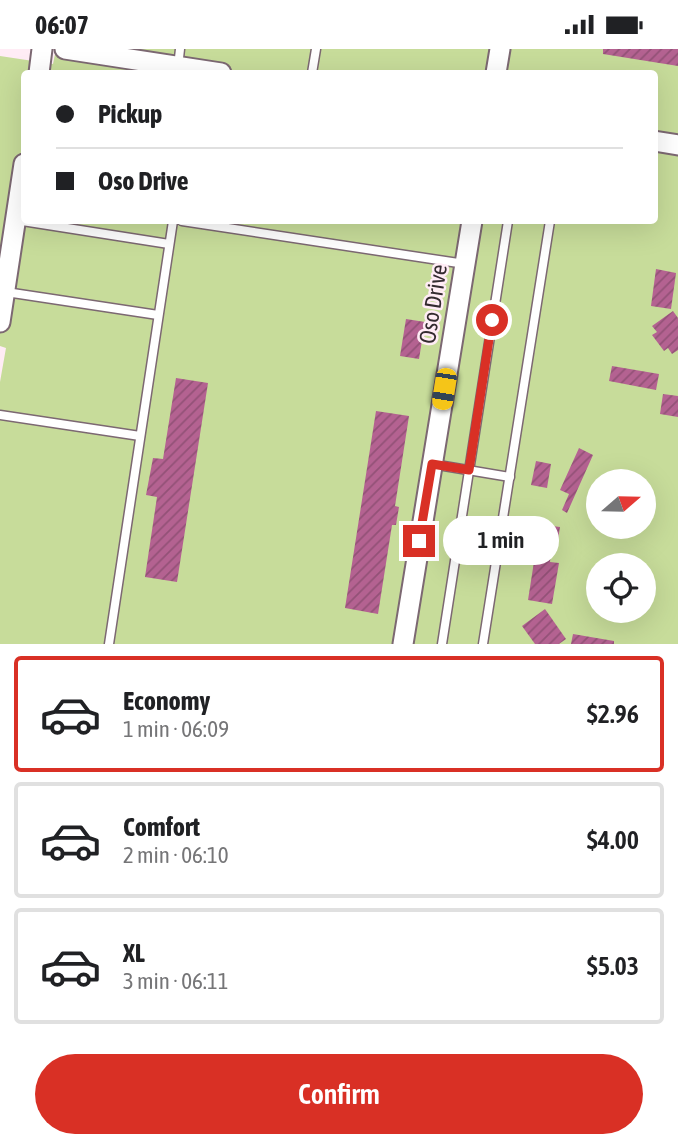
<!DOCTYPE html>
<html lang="en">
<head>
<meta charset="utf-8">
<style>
	body { margin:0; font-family:"Asap Condensed",sans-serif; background:#f6f6f6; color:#202124; height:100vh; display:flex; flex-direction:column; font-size:26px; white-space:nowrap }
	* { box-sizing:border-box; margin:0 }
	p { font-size:23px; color:#757577 }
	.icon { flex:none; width:38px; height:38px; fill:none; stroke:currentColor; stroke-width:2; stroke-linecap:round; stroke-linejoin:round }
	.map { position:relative; height:595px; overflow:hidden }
	.drawer { display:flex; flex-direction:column; background:#fff; flex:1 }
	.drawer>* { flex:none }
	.hud { position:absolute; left:21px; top:21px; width:637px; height:154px; border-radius:7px; box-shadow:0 7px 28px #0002; display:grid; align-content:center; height:154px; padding:0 35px; background:#fff }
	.needle { width:46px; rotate:70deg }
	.fabs { position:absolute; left:586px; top:420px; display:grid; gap:14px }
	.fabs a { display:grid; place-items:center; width:70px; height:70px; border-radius:50%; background:#fff; box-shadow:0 7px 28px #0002; font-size:35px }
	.end { position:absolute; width:32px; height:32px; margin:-16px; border:9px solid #d93025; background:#fff; box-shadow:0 0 0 4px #fff }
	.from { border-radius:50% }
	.bubble { position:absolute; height:49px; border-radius:24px; background:#fff; box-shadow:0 7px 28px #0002; font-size:23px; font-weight:600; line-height:49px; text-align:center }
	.car { position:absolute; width:21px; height:42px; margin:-21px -10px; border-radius:9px; box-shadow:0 0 5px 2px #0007; background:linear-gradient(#f5c518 24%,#345 0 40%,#f5c518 0 76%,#345 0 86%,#f5c518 0) }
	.hud b { display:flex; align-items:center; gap:24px; height:66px; font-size:26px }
	.hud b+b { border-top:2px solid #e0e0e0 }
	.hud i { width:18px; height:18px; background:#202124 }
	ul { padding:12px 0 0; list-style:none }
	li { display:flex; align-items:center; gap:21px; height:116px; margin:0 14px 10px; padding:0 21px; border:4px solid #e0e0e0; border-radius:7px }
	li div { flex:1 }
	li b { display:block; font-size:26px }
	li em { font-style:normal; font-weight:600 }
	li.current { border-color:#d93025 }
	li>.icon { width:63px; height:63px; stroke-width:1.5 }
	.primary-button { display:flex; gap:14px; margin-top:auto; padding:14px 35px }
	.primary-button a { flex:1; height:80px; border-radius:42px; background:#d93025; color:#fff; font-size:28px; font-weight:600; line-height:80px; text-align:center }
	.status { display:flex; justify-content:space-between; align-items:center; height:49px; padding:0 35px; background:#fff; direction:ltr }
	.status svg { height:19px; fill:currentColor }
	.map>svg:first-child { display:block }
	.grass { fill:#c7dc9a; fill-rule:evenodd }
	.building { fill:url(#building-hatch) }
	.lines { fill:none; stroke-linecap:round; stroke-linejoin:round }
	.service-casing { stroke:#7c6872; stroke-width:11 }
	.tertiary-casing { stroke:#7c6872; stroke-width:23 }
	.service { stroke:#fff; stroke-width:8 }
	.tertiary { stroke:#fff; stroke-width:19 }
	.route { stroke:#d93025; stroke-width:9 }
	.labels { text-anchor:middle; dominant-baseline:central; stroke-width:5; stroke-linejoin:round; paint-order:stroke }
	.street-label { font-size:23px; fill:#332b2f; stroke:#ffecf5 }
</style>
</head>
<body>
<div class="status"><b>06:07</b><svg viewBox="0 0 49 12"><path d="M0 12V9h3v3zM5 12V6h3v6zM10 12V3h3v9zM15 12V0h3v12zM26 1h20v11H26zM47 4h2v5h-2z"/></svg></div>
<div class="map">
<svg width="678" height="595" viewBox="0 0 678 595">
	<defs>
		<pattern id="building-hatch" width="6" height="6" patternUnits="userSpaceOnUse" patternTransform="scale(1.75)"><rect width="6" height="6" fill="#b46291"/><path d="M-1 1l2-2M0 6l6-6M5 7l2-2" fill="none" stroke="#935177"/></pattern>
	</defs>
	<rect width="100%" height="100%" fill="#ffecf5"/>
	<path class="grass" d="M56,0H678V595H0V333L6,299L0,297V7L53,15ZM24,24H654V172H24ZM598,432H644V478H598ZM598,516H644V562H598Z"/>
	<g class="building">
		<polygon points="603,0 678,0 678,17 603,5"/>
		<polygon points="656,220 676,224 671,260 651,257"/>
		<polygon points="673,262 678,269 678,301 672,305 668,299 664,302 652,286 657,283 652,277"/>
		<polygon points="406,270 425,273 419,310 400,307"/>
		<polygon points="612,317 659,325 656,341 609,332"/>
		<polygon points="176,329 208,334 177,533 145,528 157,448 146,446 153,409 163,410"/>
		<polygon points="663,345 678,347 678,368 660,365"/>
		<polygon points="376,362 409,367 395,457 399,458 396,476 392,476 378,565 345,559"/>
		<polygon points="579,399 593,406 567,464 562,461 569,445 560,441"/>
		<polygon points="536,412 551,415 547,439 531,436"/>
		<polygon points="552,477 560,478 557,497 549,495"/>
		<polygon points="536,500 551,503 550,513 559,514 552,555 528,551"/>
		<polygon points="545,560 566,590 559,595 535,595 522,577"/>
		<polygon points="573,585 614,592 614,595 571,595"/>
	</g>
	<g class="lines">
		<g class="service-casing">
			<g id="service">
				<polyline points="178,18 180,0"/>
				<polyline points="312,24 316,0"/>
				<polyline points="16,171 169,195"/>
				<polyline points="182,172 465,215"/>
				<polyline points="6,243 158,266"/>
				<polyline points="0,366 140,387"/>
				<polyline points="432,415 510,428"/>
				<polyline points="109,595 173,172"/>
				<polyline points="442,595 508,172"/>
				<polyline points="483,595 550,172"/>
			</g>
		</g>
		<g class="tertiary-casing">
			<g id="tertiary">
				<polyline points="65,0 221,24"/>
				<polyline points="39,24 42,0"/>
				<polyline points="496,24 500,0"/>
				<polyline points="654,92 678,96"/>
				<polyline points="0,273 24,115"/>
				<polyline points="403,595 472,172"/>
			</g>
		</g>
		<use href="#service" class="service"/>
		<use href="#tertiary" class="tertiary"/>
	</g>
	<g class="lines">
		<polyline class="route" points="419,492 432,415 469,421 492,271"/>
	</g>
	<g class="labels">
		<g class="street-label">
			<text transform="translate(433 255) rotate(-81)">Oso Drive</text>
		</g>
	</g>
</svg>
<div class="fabs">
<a><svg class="needle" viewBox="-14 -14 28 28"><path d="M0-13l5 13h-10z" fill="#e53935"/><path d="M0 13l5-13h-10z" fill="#757577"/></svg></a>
<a><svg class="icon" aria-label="locate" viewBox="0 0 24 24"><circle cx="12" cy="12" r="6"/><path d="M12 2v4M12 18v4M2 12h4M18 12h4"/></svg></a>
</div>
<i class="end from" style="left:492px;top:271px"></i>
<i class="end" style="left:419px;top:492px"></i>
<div class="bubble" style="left:443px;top:467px;width:116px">1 min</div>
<i class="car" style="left:444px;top:340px;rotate:189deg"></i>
<div class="hud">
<b><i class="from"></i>Pickup</b>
<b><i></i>Oso Drive</b>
</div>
</div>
<section class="drawer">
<ul>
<li class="current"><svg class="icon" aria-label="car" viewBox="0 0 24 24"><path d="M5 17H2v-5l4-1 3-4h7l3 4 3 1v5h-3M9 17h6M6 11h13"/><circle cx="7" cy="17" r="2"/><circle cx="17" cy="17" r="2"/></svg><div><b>Economy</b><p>1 min · 06:09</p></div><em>$2.96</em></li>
<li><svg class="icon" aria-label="car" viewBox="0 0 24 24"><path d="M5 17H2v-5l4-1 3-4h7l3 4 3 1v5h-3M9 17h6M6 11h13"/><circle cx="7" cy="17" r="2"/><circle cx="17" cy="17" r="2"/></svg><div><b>Comfort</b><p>2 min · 06:10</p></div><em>$4.00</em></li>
<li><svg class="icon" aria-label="car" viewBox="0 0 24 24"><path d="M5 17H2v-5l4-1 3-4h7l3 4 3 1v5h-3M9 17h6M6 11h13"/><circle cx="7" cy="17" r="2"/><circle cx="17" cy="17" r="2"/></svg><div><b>XL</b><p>3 min · 06:11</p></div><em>$5.03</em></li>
</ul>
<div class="primary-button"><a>Confirm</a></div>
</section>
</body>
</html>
